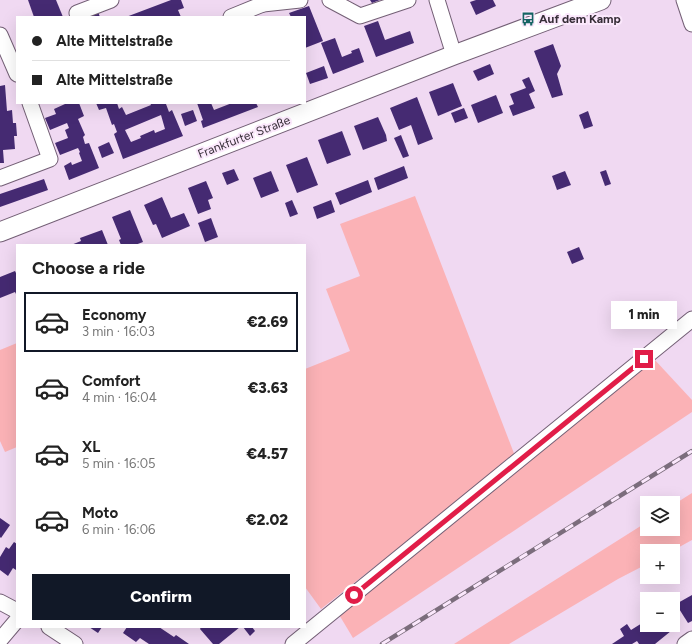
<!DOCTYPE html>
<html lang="en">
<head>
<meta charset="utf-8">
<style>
	body { margin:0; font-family:Figtree,sans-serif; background:#f6f6f6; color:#222; height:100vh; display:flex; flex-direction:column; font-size:15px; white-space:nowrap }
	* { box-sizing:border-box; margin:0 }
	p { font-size:13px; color:#767676 }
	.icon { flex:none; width:22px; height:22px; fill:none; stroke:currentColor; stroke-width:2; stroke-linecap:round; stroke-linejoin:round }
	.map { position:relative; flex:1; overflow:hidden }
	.side { position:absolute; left:16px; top:244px; width:290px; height:384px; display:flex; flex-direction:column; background:#fff; border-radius:0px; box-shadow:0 4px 16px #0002 }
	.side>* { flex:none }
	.top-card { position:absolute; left:16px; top:16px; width:290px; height:88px; border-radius:0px; box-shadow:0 4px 16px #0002; display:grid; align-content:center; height:88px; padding:0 16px; background:#fff }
	.controls { position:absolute; left:640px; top:496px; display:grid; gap:8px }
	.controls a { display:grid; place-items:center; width:40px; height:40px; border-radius:0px; background:#fff; box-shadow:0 4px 16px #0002; font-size:20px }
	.end { position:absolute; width:18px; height:18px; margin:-9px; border:5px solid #e11d48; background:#fff; box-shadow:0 0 0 2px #fff }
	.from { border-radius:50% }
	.bubble { position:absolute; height:28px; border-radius:0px; background:#fff; box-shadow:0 4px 16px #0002; font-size:13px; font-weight:800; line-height:28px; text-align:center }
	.top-card b { display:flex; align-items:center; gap:14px; height:38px; font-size:15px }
	.top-card b+b { border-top:1px solid #e0e0e0 }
	.top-card i { width:10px; height:10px; background:#222 }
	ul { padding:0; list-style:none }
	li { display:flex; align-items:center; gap:12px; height:60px; margin:0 8px 6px; padding:0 8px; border:2px solid transparent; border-radius:0px }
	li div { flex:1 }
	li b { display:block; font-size:15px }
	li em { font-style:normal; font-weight:800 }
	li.on { border-color:#111827 }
	li>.icon { width:36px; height:36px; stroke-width:1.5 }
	h2 { padding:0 16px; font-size:18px; line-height:48px }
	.button { display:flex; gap:8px; margin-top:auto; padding:8px 16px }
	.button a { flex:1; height:46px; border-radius:0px; background:#111827; color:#fff; font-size:16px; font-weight:800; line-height:46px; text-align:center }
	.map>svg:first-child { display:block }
	.green { fill:#fbb2b6 }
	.building { fill:#452a72; fill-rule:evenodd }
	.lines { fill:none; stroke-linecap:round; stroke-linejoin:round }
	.minor-casing { stroke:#735f75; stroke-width:17 }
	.major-casing { stroke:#735f75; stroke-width:21 }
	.minor { stroke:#fff; stroke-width:15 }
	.major { stroke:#fff; stroke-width:19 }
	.rail-casing { stroke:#7b6d7c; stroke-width:4.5 }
	.rail { stroke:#fbe8fc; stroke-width:3; stroke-dasharray:9; stroke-linecap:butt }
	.route { stroke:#e11d48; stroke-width:5 }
	.labels { text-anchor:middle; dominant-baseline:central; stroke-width:4; stroke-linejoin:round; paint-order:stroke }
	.poi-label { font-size:12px; font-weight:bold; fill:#362d37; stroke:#fbe8fc; text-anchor:start }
	.street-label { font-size:12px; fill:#362d37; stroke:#fbe8fc }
</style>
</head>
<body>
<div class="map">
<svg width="692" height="644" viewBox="0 0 692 644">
	<rect width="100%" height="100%" fill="#f0d9f2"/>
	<g class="green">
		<polygon points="415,196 515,456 321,609 305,587 305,369 350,351 326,289 360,276 340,224"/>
		<polygon points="17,343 17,447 5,452 0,441 0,350"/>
		<polygon points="654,359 692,400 692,412 353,638 338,613"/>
		<polygon points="692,493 692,540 672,551 647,551 647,564 618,579 509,644 454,644 647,522 647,529 673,529 673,505"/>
	</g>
	<g class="building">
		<polygon points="28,0 56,0 63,17 34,17"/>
		<polygon points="171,0 181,0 184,8 178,10 181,17 126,17"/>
		<polygon points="370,0 380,0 372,3"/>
		<polygon points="476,0 493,0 496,6 476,15 470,2"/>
		<polygon points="309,6 323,41 305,48 305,17 291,17 289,13"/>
		<polygon points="98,12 100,17 86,17"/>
		<polygon points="378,21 385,40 410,31 414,43 376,57 364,26"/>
		<polygon points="335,38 342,57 352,53 351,51 359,48 364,62 333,74 321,43"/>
		<polygon points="553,44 561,66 557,74 563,95 552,98 534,51"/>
		<polygon points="490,64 494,74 478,81 473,71"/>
		<polygon points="324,66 328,78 310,84 306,73"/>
		<polygon points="529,77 535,91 529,94 535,108 513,116 509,106 514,104 510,94 526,88 522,80"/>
		<polygon points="453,83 462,106 438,116 429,92"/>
		<polygon points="5,85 7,111 12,110 13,123 16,123 17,136 14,136 15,149 3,150 4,163 0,163 0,86"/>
		<polygon points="496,95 503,113 478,123 471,105"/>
		<polygon points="417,97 433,139 418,145 411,125 399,130 390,108"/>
		<polygon points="64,103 79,103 84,116 78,119 85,135 83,137 85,144 89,143 99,168 69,180 64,166 71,162 72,165 82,161 79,153 80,152 78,148 60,155 55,143 68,138 65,130 69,128 67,123 50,130 45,118 56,114 54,109 65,104"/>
		<path d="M96,103H117L119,109L122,107L126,115L151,105L150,103H168L166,104L169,112L172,110L183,136L123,159L114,134L117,132L114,124L112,125L106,108L99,110ZM161,115L165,129L155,133L154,130L140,136L141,138L131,142L125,130Z"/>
		<polygon points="197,103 211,103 214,110 232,103 256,103 258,107 203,128 201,121 203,120"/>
		<polygon points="464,108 468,118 455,123 451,113"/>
		<polygon points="193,110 197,121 185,126 181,114"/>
		<polygon points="588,111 593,126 584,129 579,115"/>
		<polygon points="378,117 386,135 387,141 363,150 354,126"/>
		<polygon points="342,131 351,155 327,164 318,140"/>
		<polygon points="401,135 409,156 403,158 394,138"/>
		<polygon points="109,142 114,153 102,158 98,147"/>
		<polygon points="307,157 318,185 297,193 286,165"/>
		<polygon points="404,166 408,178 378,190 374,178"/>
		<polygon points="234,169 239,180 227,185 222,173"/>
		<polygon points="606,170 611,184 605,186 600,172"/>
		<polygon points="271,171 279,191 261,198 253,178"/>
		<polygon points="565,171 571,185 557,190 552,176"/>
		<polygon points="44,179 48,190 0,207 0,194"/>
		<polygon points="368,180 372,192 340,205 335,193"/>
		<polygon points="206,181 213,198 208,200 211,209 198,214 188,188"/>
		<polygon points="162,197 171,218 184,213 190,226 162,238 156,224 153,225 144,205"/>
		<polygon points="292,200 298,214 290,217 285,203"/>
		<polygon points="331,200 335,212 317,219 313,207"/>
		<polygon points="130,210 143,242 135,245 121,245 119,240 121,239 112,217"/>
		<polygon points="211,218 218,237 205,242 198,223"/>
		<polygon points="102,230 108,245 71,245 81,241 80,238"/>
		<polygon points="579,247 584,259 572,264 567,252"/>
		<polygon points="15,271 17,275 17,296 15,292 0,298 0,277"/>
		<polygon points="0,518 10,525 1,538 0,537"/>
		<polygon points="14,542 17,544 17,568 16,570 13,568 8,576 0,570 0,557 6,547 9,549"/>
		<polygon points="692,595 692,621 688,623 676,604"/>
		<polygon points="673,604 679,615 673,618"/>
		<polygon points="647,620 647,625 667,625 671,631 655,644 639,644 637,641 632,644 612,644 624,636 620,629 627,624 631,630"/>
		<polygon points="89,627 102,627 98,633"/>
		<polygon points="127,627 159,627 174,637 176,635 189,644 149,644 140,638 136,642 123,633"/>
		<polygon points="201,627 240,627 219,644 213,644 200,629"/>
		<polygon points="243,627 252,627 255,631 250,636"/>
	</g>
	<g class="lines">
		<g class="minor-casing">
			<g id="minor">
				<polyline points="330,0 360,16 408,0"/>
				<polyline points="437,0 454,55"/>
				<polyline points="684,0 692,24"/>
				<polyline points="263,4 300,0"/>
				<polyline points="77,13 111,0"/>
				<polyline points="231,17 263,4 262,0"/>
				<polyline points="0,35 17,74"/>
				<polyline points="0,178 50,159 30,103"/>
				<polyline points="0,602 17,611"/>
				<polyline points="49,627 75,644"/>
				<polyline points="0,640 17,620"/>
				<polyline points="293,644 692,319"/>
				<polyline points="685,644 692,639"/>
			</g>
		</g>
		<g class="major-casing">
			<polyline id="major" points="0,232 454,55 601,0"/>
		</g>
		<use href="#minor" class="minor"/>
		<use href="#major" class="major"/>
		<g class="rail-casing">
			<polyline id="rail" points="382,644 692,451"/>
		</g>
		<use href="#rail" class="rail"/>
	</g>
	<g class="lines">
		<polyline class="route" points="354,595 644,359"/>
	</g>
	<defs>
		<g id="bus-bare" transform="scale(1.08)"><path d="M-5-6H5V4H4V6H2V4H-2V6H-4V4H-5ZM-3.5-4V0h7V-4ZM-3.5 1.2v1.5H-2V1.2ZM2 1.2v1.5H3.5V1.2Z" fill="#156463" stroke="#fbe8fc" stroke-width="2.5" paint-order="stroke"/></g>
	</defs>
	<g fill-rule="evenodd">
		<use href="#bus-bare" x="528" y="19"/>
	</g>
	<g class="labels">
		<g class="poi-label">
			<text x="539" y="19">Auf dem Kamp</text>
		</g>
		<g class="street-label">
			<text transform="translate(244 137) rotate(-21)">Frankfurter Straße</text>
		</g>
	</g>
</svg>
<div class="controls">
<a><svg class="icon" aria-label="layers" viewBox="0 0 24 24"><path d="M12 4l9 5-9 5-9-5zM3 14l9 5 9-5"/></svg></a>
<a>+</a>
<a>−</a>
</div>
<i class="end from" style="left:354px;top:595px"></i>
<i class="end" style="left:644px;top:359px"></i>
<div class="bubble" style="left:611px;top:301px;width:66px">1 min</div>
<div class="top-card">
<b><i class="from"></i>Alte Mittelstraße</b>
<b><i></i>Alte Mittelstraße</b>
</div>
<section class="side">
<h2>Choose a ride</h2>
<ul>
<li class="on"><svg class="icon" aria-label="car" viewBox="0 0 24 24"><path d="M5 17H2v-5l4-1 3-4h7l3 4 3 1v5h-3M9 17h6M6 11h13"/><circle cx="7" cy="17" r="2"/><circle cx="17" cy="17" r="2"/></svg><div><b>Economy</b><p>3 min · 16:03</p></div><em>€2.69</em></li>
<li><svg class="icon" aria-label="car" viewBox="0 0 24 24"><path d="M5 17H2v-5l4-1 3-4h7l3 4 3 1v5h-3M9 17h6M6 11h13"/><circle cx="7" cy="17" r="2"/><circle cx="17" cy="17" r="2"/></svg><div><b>Comfort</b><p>4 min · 16:04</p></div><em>€3.63</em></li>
<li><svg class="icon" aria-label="car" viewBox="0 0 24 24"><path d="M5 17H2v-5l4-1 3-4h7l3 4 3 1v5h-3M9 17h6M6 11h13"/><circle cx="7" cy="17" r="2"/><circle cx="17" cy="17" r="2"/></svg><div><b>XL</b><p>5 min · 16:05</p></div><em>€4.57</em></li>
<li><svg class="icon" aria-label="car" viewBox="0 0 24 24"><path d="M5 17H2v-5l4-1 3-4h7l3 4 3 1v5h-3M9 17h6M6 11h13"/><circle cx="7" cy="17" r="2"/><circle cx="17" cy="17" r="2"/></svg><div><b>Moto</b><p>6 min · 16:06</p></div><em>€2.02</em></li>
</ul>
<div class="button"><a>Confirm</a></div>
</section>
</div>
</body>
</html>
